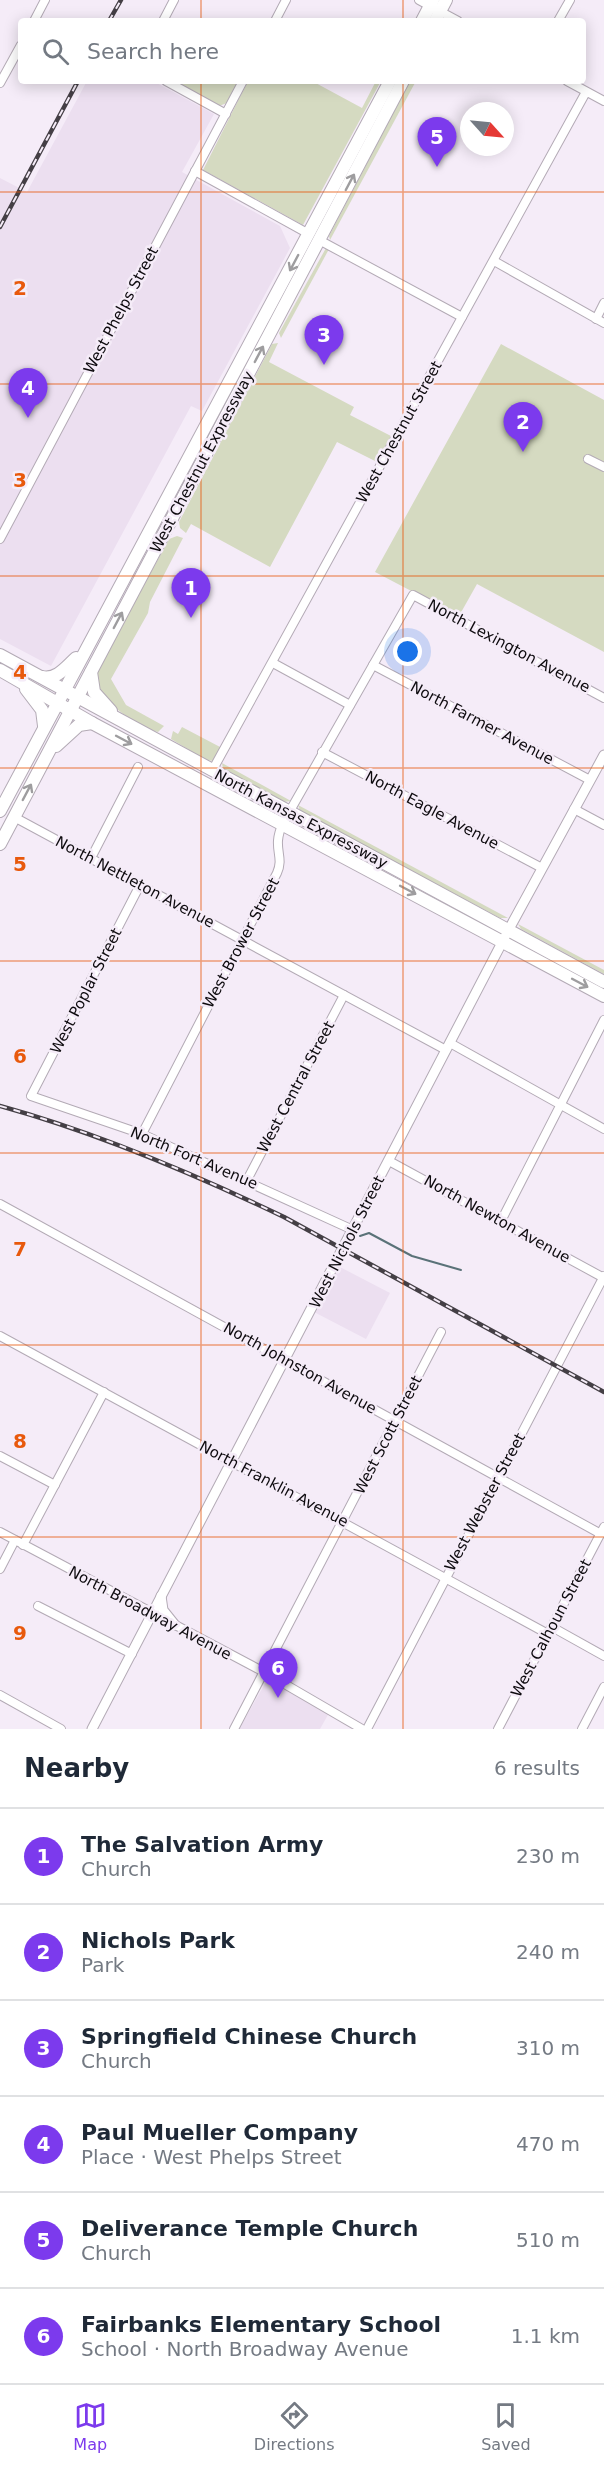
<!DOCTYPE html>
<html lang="en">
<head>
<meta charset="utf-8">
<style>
	:root { --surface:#fff; --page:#f2f2f3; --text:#1f2937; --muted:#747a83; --line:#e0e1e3; --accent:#7c3aed }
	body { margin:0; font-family:"DejaVu Sans",sans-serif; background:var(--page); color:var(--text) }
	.compass { position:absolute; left:460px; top:102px; width:54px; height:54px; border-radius:50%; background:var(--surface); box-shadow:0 3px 15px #0003; rotate:117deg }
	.you { position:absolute; left:408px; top:652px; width:21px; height:21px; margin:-15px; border:4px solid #fff; border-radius:50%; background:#1a73e8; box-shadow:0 0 0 9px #1a73e833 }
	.badge { display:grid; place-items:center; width:39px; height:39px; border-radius:50%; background:var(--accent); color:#fff; font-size:20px; font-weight:700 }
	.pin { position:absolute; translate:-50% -50px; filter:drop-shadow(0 2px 3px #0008) }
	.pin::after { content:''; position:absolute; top:32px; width:21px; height:18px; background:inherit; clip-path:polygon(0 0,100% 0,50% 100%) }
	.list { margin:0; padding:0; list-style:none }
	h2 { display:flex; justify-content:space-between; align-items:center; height:78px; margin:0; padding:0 24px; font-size:26px }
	h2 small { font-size:20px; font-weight:400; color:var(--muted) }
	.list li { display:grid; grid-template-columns:39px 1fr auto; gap:18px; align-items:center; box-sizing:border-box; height:96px; padding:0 24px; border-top:2px solid var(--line) }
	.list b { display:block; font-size:22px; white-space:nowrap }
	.list p { margin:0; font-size:20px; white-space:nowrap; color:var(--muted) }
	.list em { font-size:20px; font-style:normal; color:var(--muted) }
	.icon { flex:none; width:33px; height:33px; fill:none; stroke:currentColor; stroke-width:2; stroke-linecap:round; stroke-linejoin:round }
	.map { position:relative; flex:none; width:604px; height:1729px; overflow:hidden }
	.search { position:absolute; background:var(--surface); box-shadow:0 3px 15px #0003; left:18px; right:18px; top:18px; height:66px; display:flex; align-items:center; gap:15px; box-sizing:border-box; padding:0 21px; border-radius:6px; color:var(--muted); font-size:22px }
	.sheet { height:654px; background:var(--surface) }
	nav { display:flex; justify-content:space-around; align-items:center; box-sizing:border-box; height:84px; border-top:2px solid var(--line); background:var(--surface); font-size:16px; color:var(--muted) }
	nav a { display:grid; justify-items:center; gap:3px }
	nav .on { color:var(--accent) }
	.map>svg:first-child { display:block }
</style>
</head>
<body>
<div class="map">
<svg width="604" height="1729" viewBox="0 0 604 1729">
	<rect width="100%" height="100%" fill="#f5ecf8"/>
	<!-- built -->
	<g fill="#ecdff0">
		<path d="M87,81h66l61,33 -32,58 98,54 10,22 -88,163 -11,-5 -140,260 -51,-27v-461l27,14z"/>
		<path d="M338,1266l52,27 -24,46 -52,-27z"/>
		<path d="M267,1680l62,33 -9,16h-81z"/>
	</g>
	<!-- green -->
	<g fill="#d5dac1">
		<path d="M172,81h66l-11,22 -8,3z"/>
		<path d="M248,81h64l50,27 14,-27h5l-78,144 -100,-55z"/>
		<path d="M410,81h6l-86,159 -1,-4z"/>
		<path d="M326,248l3,1 -48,89 -2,-5z"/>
		<path d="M278,343l-9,19 85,45 -4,8 41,21 -14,26 -40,-20 -67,125 -79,-43 -5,9 -6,-5 -1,-6 93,-178z"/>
		<path d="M501,344l103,56v252l-127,-68 -18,32 -84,-44z"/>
		<path d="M177,536l6,2 -33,64 -2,11 -37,66 15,26 38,21 -6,6c-17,-4 -58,-30 -61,-49 -2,-7 3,-15 6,-22l66,-122z"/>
		<path d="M182,727l40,21 -8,13 -8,-1 -35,-21 2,-8 5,3z"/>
		<path d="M222,763l69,38 -7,1 -61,-33z"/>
		<path d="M298,805l210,113h-8l-200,-107z"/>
		<path d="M518,924l86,46v4l-83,-45z"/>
	</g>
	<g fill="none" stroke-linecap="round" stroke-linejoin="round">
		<!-- stream -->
		<path stroke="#5a7278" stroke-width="2" d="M360,1236l9,-3 43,23 49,14"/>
		<defs>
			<g id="minor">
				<path d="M419,0l39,21"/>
				<path d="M34,21l11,-21"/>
				<path d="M163,21l11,-21"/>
				<path d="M275,21l11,-21"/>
				<path d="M558,21l12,-21"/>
				<path d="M166,81l60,33"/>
				<path d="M567,81l37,20"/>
				<path d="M0,83l21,-38"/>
				<path d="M195,171l114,63"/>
				<path d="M319,240l143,77"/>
				<path d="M494,261l110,62"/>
				<path d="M596,319l8,-16"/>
				<path d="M588,459l16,8"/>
				<path d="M0,539l243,-458"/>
				<path d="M273,663l77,42"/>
				<path d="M373,665l217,115"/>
				<path d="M322,752l220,116"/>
				<path d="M212,771l374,-679"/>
				<path d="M574,809l30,16"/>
				<path d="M14,817l432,233"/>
				<path d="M91,858l47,-91"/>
				<path d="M140,885l-109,211 111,38 211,96"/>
				<path d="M450,1043l154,86"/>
				<path d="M142,1134l135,-261c8,-18 -6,-24 6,-50l130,-228 191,103"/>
				<path d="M389,1161l215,117"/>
				<path d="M247,1180l97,-185"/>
				<path d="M0,1204l601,330"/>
				<path d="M501,1221l103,-201"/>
				<path d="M0,1336l548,298"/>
				<path d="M0,1456l55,29"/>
				<path d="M0,1532l264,140 98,57"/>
				<path d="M23,1545l81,-153"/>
				<path d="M0,1569l15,-29"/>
				<path d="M38,1606l94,48"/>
				<path d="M552,1627l52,29"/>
				<path d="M0,1695l61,34"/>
				<path d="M234,1729l207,-397"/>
				<path d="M367,1729l237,-453"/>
				<path d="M498,1729l106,-202"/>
				<path d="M582,1729l22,-42"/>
			</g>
			<g id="tertiary">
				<path d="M161,1596l2,14 12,15"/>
				<path d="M92,1729l416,-798 96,-176"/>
			</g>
			<g id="primary">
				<path d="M422,21l11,-21"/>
				<path d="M435,21l11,-21"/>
				<path d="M0,655l604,327"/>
				<path d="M0,670l92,53 512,273"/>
				<path d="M91,672l3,20 17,19"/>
				<path d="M42,677c15,3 24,-10 34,-19"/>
				<path d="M26,689l16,21 2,16"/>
				<path d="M56,746l23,-21 13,-2"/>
				<path d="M0,811l390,-730"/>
				<path d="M0,844l403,-763"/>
			</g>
		</defs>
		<!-- minor casing -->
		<use href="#minor" stroke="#b3aab5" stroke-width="10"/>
		<!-- tertiary casing -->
		<use href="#tertiary" stroke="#b3aab5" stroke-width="11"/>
		<!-- primary casing -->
		<use href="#primary" stroke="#b3aab5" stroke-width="14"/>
		<!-- minor -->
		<use href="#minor" stroke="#fff" stroke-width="8"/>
		<!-- tertiary -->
		<use href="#tertiary" stroke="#fff" stroke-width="9"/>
		<!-- primary -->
		<use href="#primary" stroke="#fff" stroke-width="12"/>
		<defs>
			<g id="rail">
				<path d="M109,21l12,-21"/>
				<path d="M0,227l78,-146"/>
				<path d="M0,1106c98,27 192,67 284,111l320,175"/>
			</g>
		</defs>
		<!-- rail casing -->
		<use href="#rail" stroke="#443f45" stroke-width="4.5"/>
		<!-- rail -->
		<use href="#rail" stroke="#f5ecf8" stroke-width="2" stroke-dasharray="7" stroke-linecap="butt"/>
	</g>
	<!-- one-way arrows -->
	<defs><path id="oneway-shaft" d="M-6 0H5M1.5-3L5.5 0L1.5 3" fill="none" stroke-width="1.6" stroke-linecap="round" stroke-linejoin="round" transform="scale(1.5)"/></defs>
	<g stroke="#9e9d9f">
		<use href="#oneway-shaft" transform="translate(350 182) rotate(-62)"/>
		<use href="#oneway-shaft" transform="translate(294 263) rotate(118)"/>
		<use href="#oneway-shaft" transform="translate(259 354) rotate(-62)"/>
		<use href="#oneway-shaft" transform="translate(118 620) rotate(-62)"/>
		<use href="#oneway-shaft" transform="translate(124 740) rotate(28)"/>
		<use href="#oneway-shaft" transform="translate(27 792) rotate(-62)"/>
		<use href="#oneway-shaft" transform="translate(408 890) rotate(28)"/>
		<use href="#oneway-shaft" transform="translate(580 983) rotate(28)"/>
	</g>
	<!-- grid -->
	<path fill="none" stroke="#e8590c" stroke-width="1.5" stroke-opacity="0.55" d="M201,0v21M403,0v21M201,81v1648M403,81v1648M0,192h604M0,384h604M0,576h604M0,768h604M0,961h604M0,1153h604M0,1345h604M0,1537h604"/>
	<g text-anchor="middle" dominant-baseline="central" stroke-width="5" stroke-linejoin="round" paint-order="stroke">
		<!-- street labels -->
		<g font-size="15" fill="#0d0a0e" stroke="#f5ecf8">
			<text transform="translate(121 310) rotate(-62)">West Phelps Street</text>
			<text transform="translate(399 432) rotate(-61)">West Chestnut Street</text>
			<text transform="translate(202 462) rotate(-62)">West Chestnut Expressway</text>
			<text transform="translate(509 646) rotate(28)">North Lexington Avenue</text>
			<text transform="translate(482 723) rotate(28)">North Farmer Avenue</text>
			<text transform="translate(432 810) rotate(28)">North Eagle Avenue</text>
			<text transform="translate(301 819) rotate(28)">North Kansas Expressway</text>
			<text transform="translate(135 882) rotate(28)">North Nettleton Avenue</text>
			<text transform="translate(241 943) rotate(-62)">West Brower Street</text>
			<text transform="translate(86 991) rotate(-63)">West Poplar Street</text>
			<text transform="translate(296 1087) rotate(-62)">West Central Street</text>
			<text transform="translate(194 1158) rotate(23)">North Fort Avenue</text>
			<text transform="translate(497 1219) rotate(29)">North Newton Avenue</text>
			<text transform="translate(347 1242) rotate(-63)">West Nichols Street</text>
			<text transform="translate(300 1368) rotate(29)">North Johnston Avenue</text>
			<text transform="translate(388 1435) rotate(-63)">West Scott Street</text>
			<text transform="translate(274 1484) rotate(28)">North Franklin Avenue</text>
			<text transform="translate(485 1502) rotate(-62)">West Webster Street</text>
			<text transform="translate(150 1613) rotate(28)">North Broadway Avenue</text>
			<text transform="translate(551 1628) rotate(-62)">West Calhoun Street</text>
		</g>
	</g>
	<g font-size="20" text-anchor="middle" font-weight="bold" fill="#e8590c" stroke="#f5ecf8" stroke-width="5" stroke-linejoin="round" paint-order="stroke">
		<text x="20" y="295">2</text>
		<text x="20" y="487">3</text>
		<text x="20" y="679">4</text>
		<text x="20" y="871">5</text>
		<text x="20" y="1063">6</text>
		<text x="20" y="1256">7</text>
		<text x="20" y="1448">8</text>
		<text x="20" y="1640">9</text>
	</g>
</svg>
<svg class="compass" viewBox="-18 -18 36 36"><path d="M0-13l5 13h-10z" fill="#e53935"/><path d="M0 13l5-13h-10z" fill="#747a83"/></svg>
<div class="you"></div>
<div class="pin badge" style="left:191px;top:618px">1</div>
<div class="pin badge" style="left:523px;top:452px">2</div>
<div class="pin badge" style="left:324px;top:365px">3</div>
<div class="pin badge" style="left:28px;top:418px">4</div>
<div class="pin badge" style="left:437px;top:167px">5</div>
<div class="pin badge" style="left:278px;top:1698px">6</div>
<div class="search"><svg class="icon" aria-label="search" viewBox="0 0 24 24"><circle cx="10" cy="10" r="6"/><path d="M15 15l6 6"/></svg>Search here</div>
</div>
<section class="sheet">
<h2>Nearby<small>6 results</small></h2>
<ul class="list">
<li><span class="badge">1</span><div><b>The Salvation Army</b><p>Church</p></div><em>230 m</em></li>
<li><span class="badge">2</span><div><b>Nichols Park</b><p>Park</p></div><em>240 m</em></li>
<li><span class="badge">3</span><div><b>Springfield Chinese Church</b><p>Church</p></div><em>310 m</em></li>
<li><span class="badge">4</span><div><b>Paul Mueller Company</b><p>Place · West Phelps Street</p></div><em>470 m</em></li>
<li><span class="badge">5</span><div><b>Deliverance Temple Church</b><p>Church</p></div><em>510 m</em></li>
<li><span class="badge">6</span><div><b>Fairbanks Elementary School</b><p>School · North Broadway Avenue</p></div><em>1.1 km</em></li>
</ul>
</section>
<nav>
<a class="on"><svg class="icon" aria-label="map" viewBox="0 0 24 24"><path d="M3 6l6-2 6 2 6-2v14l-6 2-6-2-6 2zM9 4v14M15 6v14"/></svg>Map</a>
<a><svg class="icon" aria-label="directions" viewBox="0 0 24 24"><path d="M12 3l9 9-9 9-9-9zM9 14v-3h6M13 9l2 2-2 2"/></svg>Directions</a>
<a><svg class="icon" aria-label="saved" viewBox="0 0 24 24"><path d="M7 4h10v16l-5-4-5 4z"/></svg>Saved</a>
</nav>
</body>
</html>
